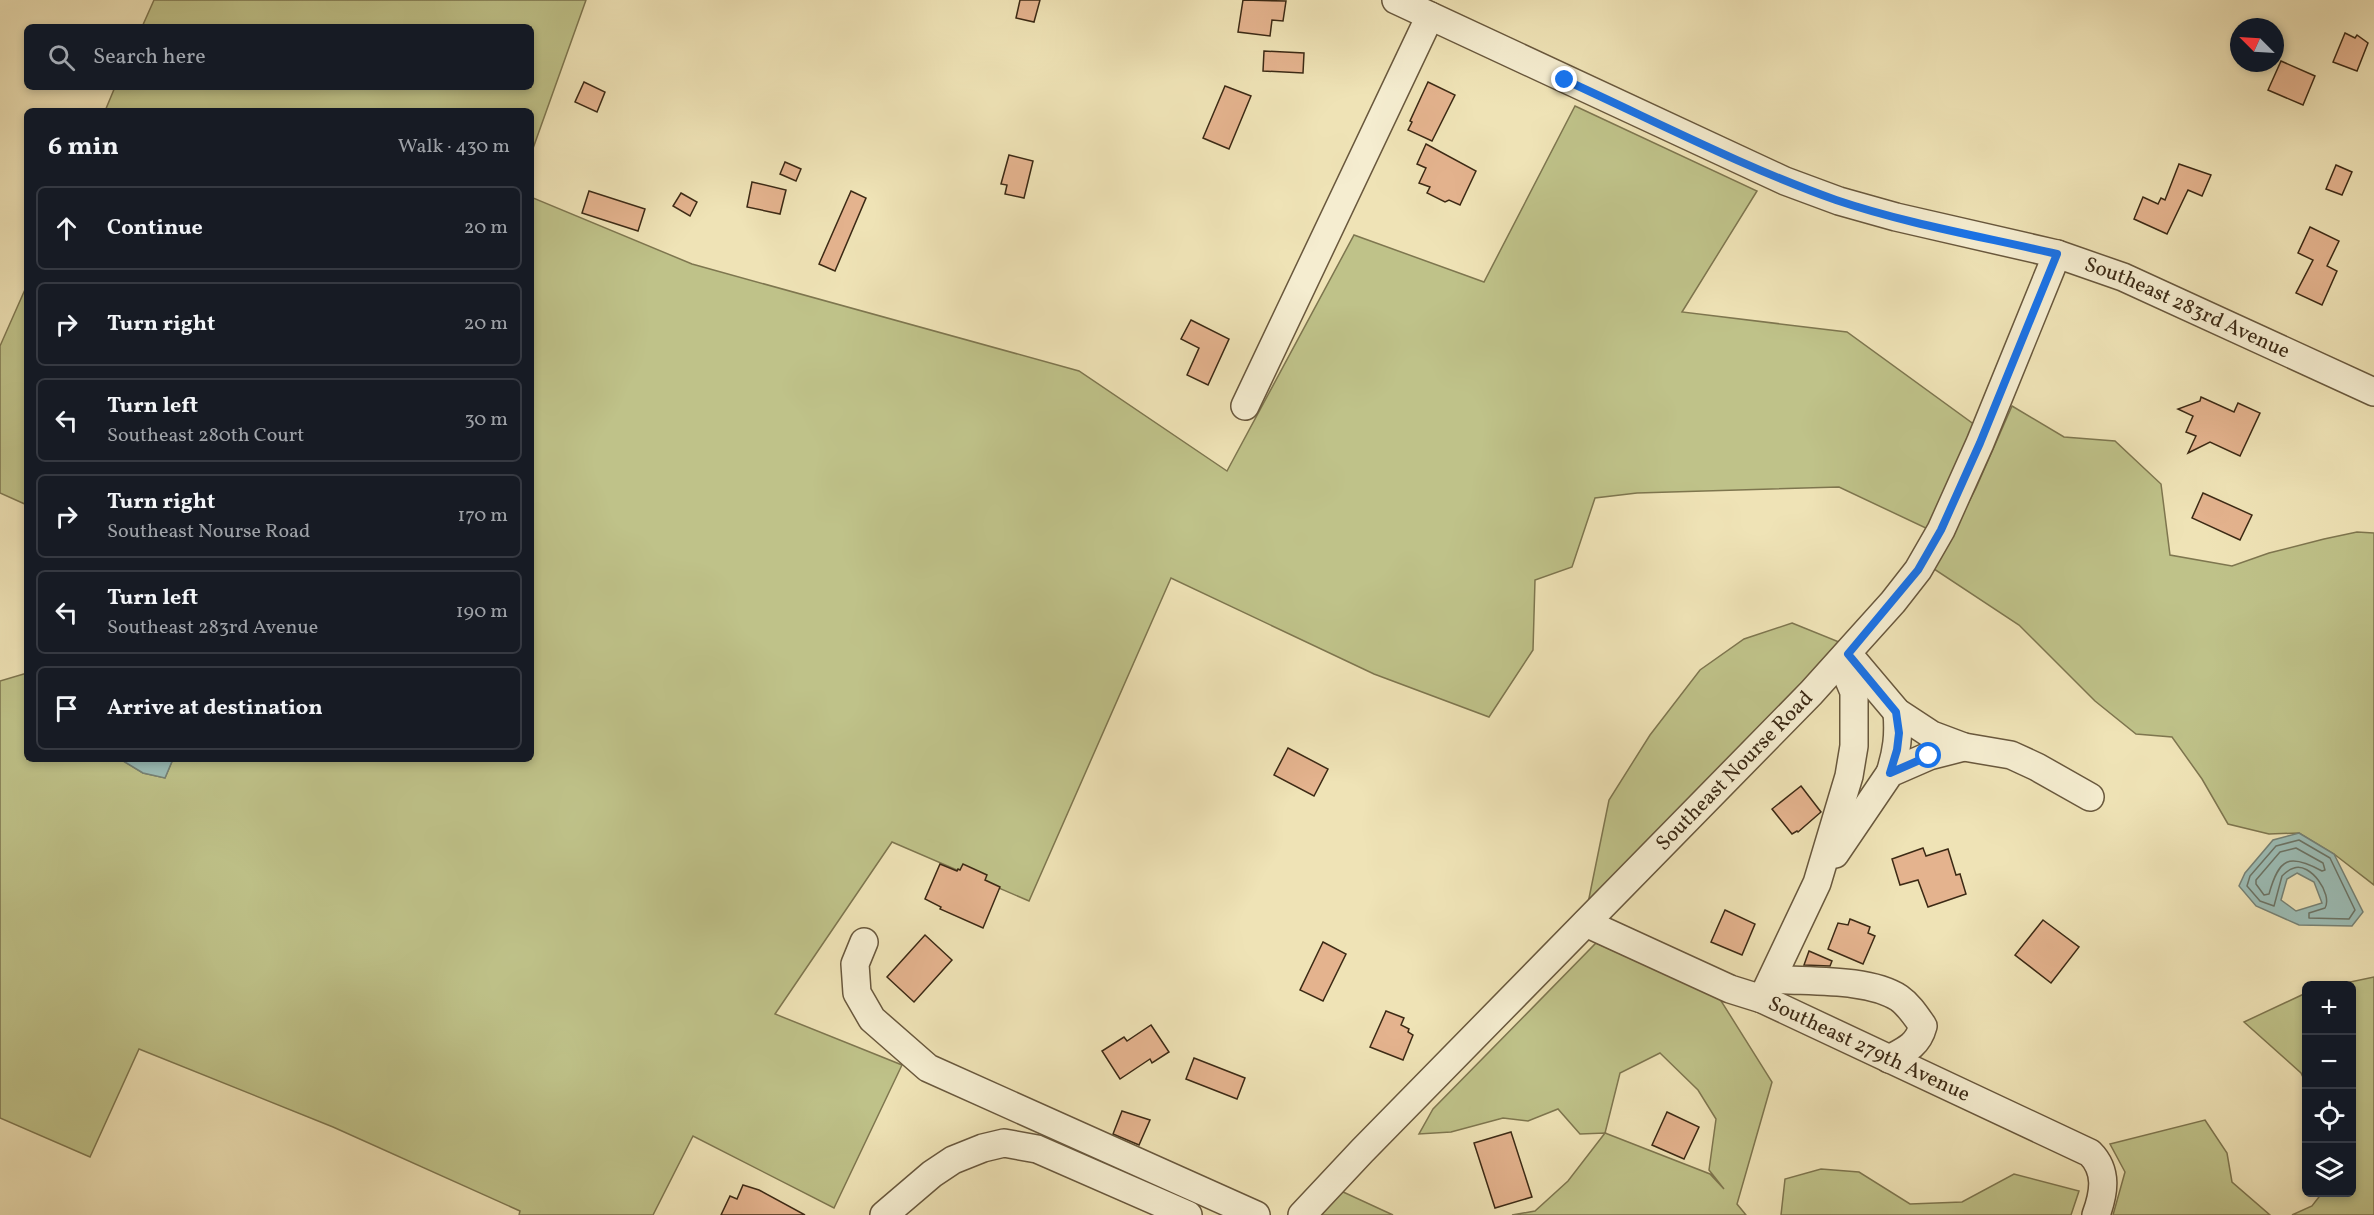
<!DOCTYPE html>
<html lang="en">
<head>
<meta charset="utf-8">
<style>
	:root { --surface:#171b24; --page:#20242c; --text:#f1f3f6; --muted:#9ea1a6; --line:#363941 }
	body { margin:0; font-family:Vollkorn,serif; background:var(--page); color:var(--text) }
	.controls { position:absolute; right:18px; bottom:18px; display:grid; overflow:hidden; border-radius:9px; box-shadow:0 3px 9px #0003 }
	.controls button { width:54px; height:54px; display:grid; place-items:center; padding:0; border:0; border-bottom:2px solid var(--line); background:var(--surface); color:var(--text); font:30px sans-serif }
	.compass { position:absolute; left:2230px; top:18px; width:54px; height:54px; border-radius:50%; background:var(--surface); box-shadow:0 3px 9px #0003; rotate:294deg }
	.stop { position:absolute; width:18px; height:18px; margin:-14px; border:4px solid #1a73e8; border-radius:50%; background:#fff }
	.stop.end { background:#1a73e8; border-color:#fff; box-shadow:0 2px 6px #0008 }
	.list { margin:0; padding:0; list-style:none }
	h2 { display:flex; justify-content:space-between; align-items:center; height:78px; margin:0; padding:0 24px; font-size:26px }
	h2 small { font-size:20px; font-weight:400; color:var(--muted) }
	.list li { display:grid; grid-template-columns:39px 1fr auto; gap:18px; align-items:center; box-sizing:border-box; height:84px; margin:0 12px 12px; padding:0 12px; border:2px solid var(--line); border-radius:9px }
	.list b { display:block; font-size:22px; white-space:nowrap }
	.list p { margin:0; font-size:20px; white-space:nowrap; color:var(--muted) }
	.list em { font-size:20px; font-style:normal; color:var(--muted) }
	.icon { flex:none; width:33px; height:33px; fill:none; stroke:currentColor; stroke-width:2; stroke-linecap:round; stroke-linejoin:round }
	.map { position:relative; flex:none; width:2374px; height:1215px; overflow:hidden }
	.search { position:absolute; background:var(--surface); box-shadow:0 3px 9px #0003; left:24px; top:24px; width:510px; height:66px; display:flex; align-items:center; gap:15px; box-sizing:border-box; padding:0 21px; border-radius:9px; color:var(--muted); font-size:22px }
	.panel { position:absolute; background:var(--surface); box-shadow:0 3px 9px #0003; left:24px; top:108px; width:510px; height:654px; border-radius:9px }
	.map>svg:first-child { display:block }
</style>
</head>
<body>
<div class="map">
<svg width="2374" height="1215" viewBox="0 0 2374 1215">
	<rect width="100%" height="100%" fill="#efe3b6"/>
	<filter id="stains"><feTurbulence type="fractalNoise" baseFrequency=".00333" numOctaves="4"/><feColorMatrix values="0 0 0 0 .2 0 0 0 0 .09 0 0 0 0 .02 0 0 0 .5 -.17"/></filter>
	<radialGradient id="worn" r=".72"><stop offset=".6" stop-color="#630" stop-opacity="0"/><stop offset="1" stop-color="#630" stop-opacity=".3"/></radialGradient>
	<!-- green -->
	<g fill="#bfc289" stroke="#7e764f" stroke-width="1.5" fill-rule="evenodd">
		<path d="M154,0h432l-55,154v-43h-426l10,-24h416v-60h-389z"/>
		<path d="M1575,106l182,85 -75,121 165,20 132,96 -49,102 -91,-43 -202,6 -42,5 -23,69 -37,13 -2,70 -44,67 -115,-43 -203,-96 -142,323 -137,-59 -117,172 127,51 -68,143 -141,-72 -40,79h-134l1,-4 -187,-84 -194,-78 -49,108 -90,-39v-437l27,-8v86h93l23,14 22,5 8,-19h358v-562l161,67 387,107 148,100 127,-236 130,47z"/>
		<path d="M27,285v220l-27,-12v-147z"/>
		<path d="M2012,406l52,31 51,4 46,43 9,71 62,11 37,-13 55,-14 33,-7 17,1v352l-40,-31 -35,-21 -30,1 -41,-10 -26,-45 -30,-42 -36,-3 -41,-33 -76,-76 -85,-56 42,-81z"/>
		<path d="M1792,623l52,21 -257,264 22,-108 41,-65 50,-65 44,-31z"/>
		<path d="M1596,943l122,53 54,86 -35,122 9,11h-234l23,-4 33,-30 37,-48 -25,1 -22,-25 -30,12 -25,-3 -52,14 -32,2 14,-25zM1660,1053l38,37 18,29 -7,51 15,19 -14,-15 -105,-41 15,-60z"/>
		<path d="M2374,977v238h-82l20,-9 10,-13 30,-1v-206l-16,-1z"/>
		<path d="M2306,993v91l-5,-11 -57,-51z"/>
		<path d="M2205,1120l22,33 5,29 38,33h-157l12,-43 -15,-28z"/>
		<path d="M1821,1169l38,3 51,32 52,-2 52,-28 65,17 -8,24h-290l4,-36z"/>
		<path d="M1341,1191l52,24h-73z"/>
	</g>
	<!-- water -->
	<g fill="#9cbdb6" stroke="#768276" stroke-width="1.5" fill-rule="evenodd">
		<path d="M120,759h53l-8,19 -22,-5z"/>
		<path d="M2299,833l35,21 29,58 -11,14 -53,-1 -43,-19 -17,-20 6,-13 28,-33zM2297,873l17,9 8,21 -26,8 -15,-11 6,-21z"/>
	</g>
	<g fill="none" stroke-linecap="round" stroke-linejoin="round">
		<!-- shore -->
		<g stroke="#6c7466" stroke-width="1.5">
			<path d="M2299,840l31,18 25,52 -6,9 -40,-1v-5l16,-5c8,-14 -15,-46 -31,-40 -4,1 -9,5 -12,8l-8,30 -14,-5 -13,-15 3,-10 26,-30z"/>
			<path d="M2296,848l27,15 2,7 -3,1c-33,-18 -43,-13 -53,23l-5,1 -8,-11v-4l24,-28z"/>
		</g>
	</g>
	<!-- building -->
	<g fill="#e4b38e" stroke="#3c2a15" stroke-width="1.5">
		<path d="M1020,0h20l-6,22 -18,-4z"/>
		<path d="M1243,0l43,1 -3,20 -11,-1 -2,16 -32,-4z"/>
		<path d="M2345,33l10,5 2,-3 11,8 -11,28 -24,-9z"/>
		<path d="M1264,51l40,2 -1,20 -40,-2z"/>
		<path d="M2281,61l34,15 -12,29 -35,-15z"/>
		<path d="M584,82l21,10 -8,20 -22,-10z"/>
		<path d="M1428,82l27,13 -23,46 -24,-11 4,-8 -2,-1z"/>
		<path d="M1225,86l26,10 -22,53 -26,-11z"/>
		<path d="M1426,144l50,27 -16,34 -11,-5 -4,2 -18,-9 3,-6 -11,-4 7,-15 -9,-4z"/>
		<path d="M1009,155l24,6 -9,37 -19,-4 2,-9 -6,-1z"/>
		<path d="M785,162l16,7 -5,12 -16,-7z"/>
		<path d="M2179,164l32,11 -9,21 -14,-6 -21,44 -33,-15 9,-22 15,7 3,-6 4,2z"/>
		<path d="M2336,165l16,7 -10,23 -16,-6z"/>
		<path d="M752,182l34,8 -6,24 -33,-7z"/>
		<path d="M589,191l56,18 -7,22 -56,-18z"/>
		<path d="M851,191l15,7 -31,73 -16,-7z"/>
		<path d="M681,193l16,9 -7,14 -17,-10z"/>
		<path d="M2310,227l29,14 -12,25 10,5 -15,34 -26,-12 17,-33 -15,-7z"/>
		<path d="M1191,320l38,19 -21,46 -21,-10 12,-27 -18,-9z"/>
		<path d="M2201,397l33,15 4,-9 22,10 -20,43 -30,-14 -22,11 8,-17 -10,-4 7,-16 -15,-7 22,-8z"/>
		<path d="M2203,493l49,22 -12,25 -48,-22z"/>
		<path d="M1288,748l40,21 -14,27 -40,-21z"/>
		<path d="M1801,786l20,26 -23,20 -1,-1 -5,3 -20,-25z"/>
		<path d="M1923,848l3,8 22,-7 8,26 4,-1 6,20 -38,13 -10,-27 -18,5 -8,-26z"/>
		<path d="M940,864l17,7 1,-2 2,1 3,-6 24,11 -2,5 15,7 -17,41 -43,-19 1,-2 -16,-8z"/>
		<path d="M1725,910l30,14 -13,31 -31,-13z"/>
		<path d="M1850,919l20,8 -2,6 7,3 -12,28 -35,-15 10,-26 10,2z"/>
		<path d="M2043,920l36,27 -28,36 -36,-28z"/>
		<path d="M925,935l27,25 -38,42 -27,-25z"/>
		<path d="M1323,942l23,12 -23,47 -23,-11z"/>
		<path d="M1809,951l23,10 -2,5 -26,-1z"/>
		<path d="M1386,1011l18,7 -3,7 8,4 -1,3 5,3 -10,25 -33,-13z"/>
		<path d="M1151,1025l18,27 -17,11 -2,-4 -30,20 -18,-28 22,-14 3,4z"/>
		<path d="M1194,1058l51,20 -8,21 -51,-20z"/>
		<path d="M1122,1111l28,9 -11,25 -26,-11z"/>
		<path d="M1667,1112l32,15 -15,32 -32,-14z"/>
		<path d="M1511,1132l21,65 -37,11 -21,-65z"/>
		<path d="M743,1185l16,5 46,25h-84l9,-19 7,3z"/>
	</g>
	<g fill="none" stroke-linecap="round" stroke-linejoin="round">
		<defs>
			<g id="minor">
				<path id="s1" d="M1396,0l389,181 54,20 57,16 161,37 66,23 251,115"/>
				<path d="M1245,406l185,-390"/>
				<path d="M1848,654l49,58 35,23 32,12 47,8 26,12 53,30"/>
				<path d="M1890,773c7,-22 9,-38 7,-61"/>
				<path d="M1835,854l55,-81 39,-17 35,-9"/>
				<path id="s2" d="M1586,923l144,66 32,10 328,154c18,18 14,40 6,62"/>
				<path d="M864,942l-9,22 2,29 15,26 56,49 328,147"/>
				<path d="M1772,979c36,3 96,-1 127,19 10,7 17,18 24,28 -5,19 -17,24 -34,33"/>
				<path d="M1762,999l55,-116 32,-107 5,-30v-54l-13,-31"/>
				<path d="M884,1215l48,-41 21,-14 30,-12 21,-5 33,6 151,66"/>
				<path id="s3" d="M1302,1215l60,-64 449,-458 82,-91 25,-32 23,-40 39,-87 77,-189"/>
			</g>
		</defs>
		<!-- minor casing -->
		<use href="#minor" stroke="#69583d" stroke-width="30"/>
		<!-- minor -->
		<use href="#minor" stroke="#f5edd0" stroke-width="27"/>
	</g>
	<g fill="none" stroke-linecap="round" stroke-linejoin="round">
		<!-- route -->
		<path stroke="#1a73e8" stroke-width="8" d="M1565,80c90,41 178,87 271,120 71,24 148,37 221,54l-77,189 -39,87 -23,40 -70,84 48,58 3,21 -2,17 -7,23 39,-17"/>
	</g>
	<g text-anchor="middle" dominant-baseline="central" stroke-width="6" stroke-linejoin="round" paint-order="stroke">
		<!-- street labels -->
		<g font-size="21" fill="#3c2a15" stroke="#f5edd0">
			<text stroke="none"><textPath href="#s1" startOffset="852">Southeast 283rd Avenue</textPath></text>
			<text stroke="none"><textPath href="#s3" startOffset="620">Southeast Nourse Road</textPath></text>
			<text stroke="none"><textPath href="#s2" startOffset="310">Southeast 279th Avenue</textPath></text>
		</g>
	</g>
	<rect width="100%" height="100%" filter="url(#stains)"/>
	<rect width="100%" height="100%" fill="url(#worn)"/>
</svg>
<div class="controls">
<button>+</button>
<button>−</button>
<button><svg class="icon" aria-label="locate" viewBox="0 0 24 24"><circle cx="12" cy="12" r="6"/><path d="M12 2v4M12 18v4M2 12h4M18 12h4"/></svg></button>
<button><svg class="icon" aria-label="layers" viewBox="0 0 24 24"><path d="M12 4l9 5-9 5-9-5zM3 14l9 5 9-5"/></svg></button>
</div>
<svg class="compass" viewBox="-18 -18 36 36"><path d="M0-13l5 13h-10z" fill="#e53935"/><path d="M0 13l5-13h-10z" fill="#9ea1a6"/></svg>
<div class="stop" style="left:1929px;top:756px"></div>
<div class="stop end" style="left:1565px;top:80px"></div>
<div class="search"><svg class="icon" aria-label="search" viewBox="0 0 24 24"><circle cx="10" cy="10" r="6"/><path d="M15 15l6 6"/></svg>Search here</div>
<section class="panel">
<h2>6 min<small>Walk · 430 m</small></h2>
<ul class="list">
<li><svg class="icon" aria-label="ahead" viewBox="0 0 24 24"><path d="M12 20V5M6 11l6-6 6 6"/></svg><div><b>Continue</b></div><em>20 m</em></li>
<li><svg class="icon" aria-label="right" viewBox="0 0 24 24"><path d="M7 20v-9h11M14 6l5 5-5 5"/></svg><div><b>Turn right</b></div><em>20 m</em></li>
<li><svg class="icon" aria-label="left" viewBox="0 0 24 24"><path d="M17 20v-9H6M10 6l-5 5 5 5"/></svg><div><b>Turn left</b><p>Southeast 280th Court</p></div><em>30 m</em></li>
<li><svg class="icon" aria-label="right" viewBox="0 0 24 24"><path d="M7 20v-9h11M14 6l5 5-5 5"/></svg><div><b>Turn right</b><p>Southeast Nourse Road</p></div><em>170 m</em></li>
<li><svg class="icon" aria-label="left" viewBox="0 0 24 24"><path d="M17 20v-9H6M10 6l-5 5 5 5"/></svg><div><b>Turn left</b><p>Southeast 283rd Avenue</p></div><em>190 m</em></li>
<li><svg class="icon" aria-label="arrive" viewBox="0 0 24 24"><path d="M6 21V4h12l-3 4 3 4H6"/></svg><div><b>Arrive at destination</b></div></li>
</ul>
</section>
</div>
</body>
</html>
